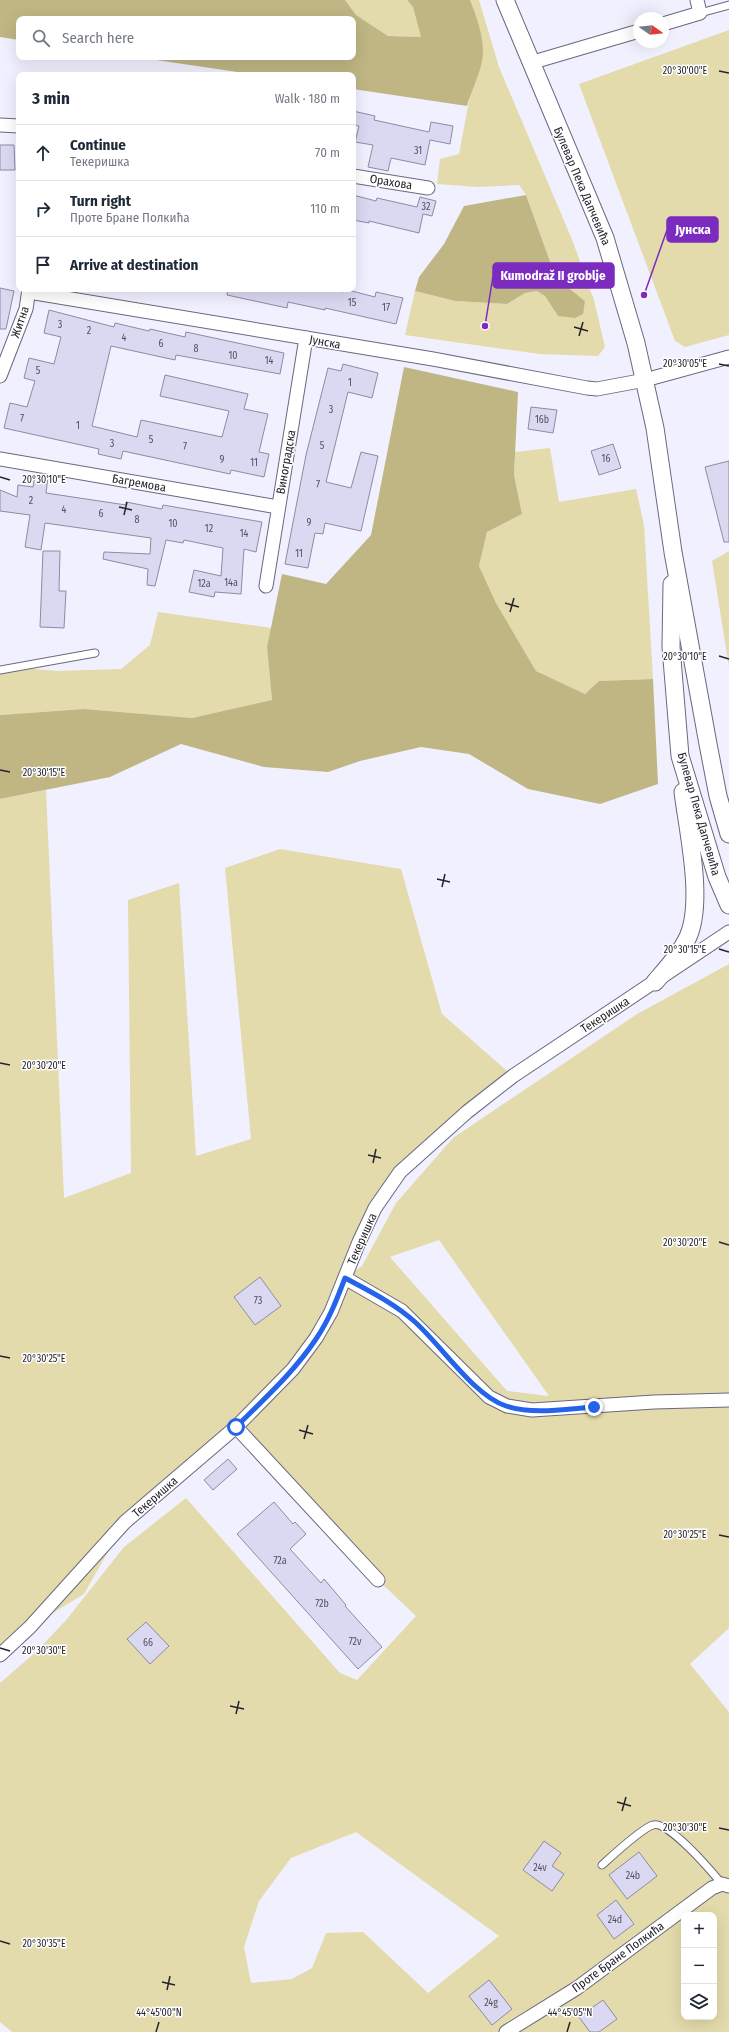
<!DOCTYPE html>
<html lang="en">
<head>
<meta charset="utf-8">
<style>
	:root { --surface:#fff; --page:#f6f6f7; --text:#1f2937; --muted:#747a83; --line:#e0e1e3 }
	body { margin:0; font-family:"Fira Sans Condensed",sans-serif; background:var(--page); color:var(--text) }
	.controls { position:absolute; right:12px; bottom:12px; display:grid; overflow:hidden; border-radius:8px; box-shadow:0 4px 16px #0002 }
	.controls button { width:36px; height:36px; display:grid; place-items:center; padding:0; border:0; border-bottom:1px solid var(--line); background:var(--surface); color:var(--text); font:20px sans-serif }
	.compass { position:absolute; left:633px; top:12px; width:36px; height:36px; border-radius:50%; background:var(--surface); box-shadow:0 4px 16px #0002; rotate:104deg }
	.stop { position:absolute; width:12px; height:12px; margin:-9px; border:3px solid #2563eb; border-radius:50%; background:#fff }
	.stop.end { background:#2563eb; border-color:#fff; box-shadow:0 1px 4px #0008 }
	.list { margin:0; padding:0; list-style:none }
	h2 { display:flex; justify-content:space-between; align-items:center; height:52px; margin:0; padding:0 16px; font-size:17px }
	h2 small { font-size:13px; font-weight:400; color:var(--muted) }
	.list li { display:grid; grid-template-columns:26px 1fr auto; gap:12px; align-items:center; box-sizing:border-box; height:56px; padding:0 16px; border-top:1px solid var(--line) }
	.list b { display:block; font-size:15px; white-space:nowrap }
	.list p { margin:0; font-size:13px; white-space:nowrap; color:var(--muted) }
	.list em { font-size:13px; font-style:normal; color:var(--muted) }
	.icon { flex:none; width:22px; height:22px; fill:none; stroke:currentColor; stroke-width:2; stroke-linecap:round; stroke-linejoin:round }
	.map { position:relative; flex:none; width:729px; height:2032px; overflow:hidden }
	.search { position:absolute; background:var(--surface); box-shadow:0 4px 16px #0002; left:16px; top:16px; width:340px; height:44px; display:flex; align-items:center; gap:10px; box-sizing:border-box; padding:0 14px; border-radius:8px; color:var(--muted); font-size:15px }
	.panel { position:absolute; background:var(--surface); box-shadow:0 4px 16px #0002; left:16px; top:72px; width:340px; height:220px; border-radius:8px }
	.map>svg:first-child { display:block }
</style>
</head>
<body>
<div class="map">
<svg width="729" height="2032" viewBox="0 0 729 2032">
	<rect width="100%" height="100%" fill="#f1f0ff"/>
	<!-- green -->
	<g fill="#e3dbab" fill-rule="evenodd">
		<path d="M345,0h62l6,7 8,30 -33,-1 -32,-21z"/>
		<path d="M470,0h9l20,67 74,175 21,58 11,47 -7,9 -59,-2 -134,-19 10,-44 40,10 52,3 18,-11 12,-2 8,5 13,20 27,-15 -29,-23 -30,-83 -7,-10 -41,2 -41,-3 3,-25 19,-5 12,-64 11,-29v-21z"/>
		<path d="M729,30v305l-44,12 -10,-6 -96,-257z"/>
		<path d="M550,448l9,54 77,-13 8,36 9,154 -54,2 -14,13 -49,-23 -40,-68 -17,-37 8,-34 35,-18 -8,-39 1,-23z"/>
		<path d="M729,551v116l-17,-106z"/>
		<path d="M158,612l114,16 -5,19 5,53 -80,18 -108,-9 -84,6v-49l57,5 64,-2 29,-24z"/>
		<path d="M46,790l18,408 67,-25 -3,-273 51,-17 17,273 55,-17 -26,-271 55,-19 121,20 41,145 71,62 -113,96 -54,105 16,-11 34,-63 57,-65 184,-124 92,-50v664l-39,36 39,48v320h-717l-12,-10v-339l37,-32 30,-32 57,-72 62,-49 154,175 17,7 59,-64 -38,-36 -142,-152 -111,94 -41,72 -54,33 -30,28v-856zM439,1240l110,156 -42,-5 -117,-134zM356,1832l143,104 -71,57 -65,-61 -37,1 -14,35 -20,11 -41,4 -7,-36 15,-46 32,-43zM684,1915h30v102h-30z"/>
	</g>
	<!-- forest -->
	<g fill="#bfb684">
		<path d="M0,0h345l11,15 32,21 33,1 -8,-30 -6,-7h63c7,18 16,42 12,61 -3,16 -11,30 -15,45l-114,-17v-14h-96l-121,-18h217v-38h-334v21l-19,-3z"/>
		<path d="M526,195l30,83 29,23 -2,13 -8,4 -17,-2 -13,-20 -8,-5 -12,2 -18,11 -52,-3 -40,-10 4,-14 25,-33 20,-38z"/>
		<path d="M404,367l114,25 -4,83 8,39 -35,18 -8,34 17,37 40,68 49,23 14,-13 54,-2 5,105 -58,20 -72,-15 -59,-35 -48,-7 -61,14 -32,11 -64,-5 -83,-23 -71,33 -110,22v-84l84,-6 108,9 80,-18 -5,-53 15,-73 44,10 45,-49z"/>
	</g>
	<!-- building -->
	<g fill="#dbd9f2" stroke="#8d8ba2">
		<path d="M353,111l22,5 -1,4 55,12 2,-10 22,4 -3,18 -20,-4 -5,25 -34,-7 -3,13 -20,-4 5,-22 -18,-3 4,-16 -6,-1z"/>
		<path d="M0,145h14l1,25h-15z"/>
		<path d="M353,195l23,6 1,-3 40,9 3,-10 16,4 -4,15 -9,-2 -4,19 -50,-12v2l-16,-3z"/>
		<path d="M0,288l14,3 -8,38h-6z"/>
		<path d="M228,289h101l14,3 1,-3 31,8 1,-5 27,6 -7,26 -71,-16v2l-37,-8 -1,6 -60,-13z"/>
		<path d="M49,310l65,17 1,-4 34,8 1,-2 35,8 1,-5 98,21 -4,21 -104,-19 -1,5 -64,-14 -19,80 45,11 4,-17 81,17 7,-26 -69,-15 5,-21 83,19 -4,15 24,5 -9,38 10,2 -5,23 -33,-7 -1,4 -107,-23 -2,8 -23,-5 1,-5 -95,-21 6,-25 17,4 8,-26 -11,-3 5,-20 25,6 7,-27 -17,-4z"/>
		<path d="M343,364l35,9 -6,25 -24,-6 -22,90 25,6 10,-36 17,4 -17,75 -36,-8 -2,11 -8,-1 -7,35 -23,-4 21,-109 22,-87 13,3z"/>
		<path d="M531,407l26,3 -4,23 -25,-4z"/>
		<path d="M613,444l8,24 -22,7 -8,-24z"/>
		<path d="M729,461v81h-5l-19,-75z"/>
		<path d="M35,475l13,2 -2,16 80,12v-3l36,7 1,-4 99,17 -6,30 -12,-3 -3,45 -26,-2 -1,5 -25,-5 5,-22 27,6 2,-28 -39,-8 -1,3 -17,-3 -11,46 -8,-1 1,-16 -45,-10 1,-7 46,2 1,-16 -106,-15 -4,27 -16,-3 5,-32 -30,-4v-21l17,7 1,-12 15,2z"/>
		<path d="M43,551h17l-1,40h7l-2,37 -24,-1z"/>
		<path d="M260,1277l21,29 -26,19 -21,-28z"/>
		<path d="M228,1459l9,10 -24,21 -9,-10z"/>
		<path d="M274,1502l19,22 2,-2 11,12 -16,15 31,34 3,-4 22,26 -1,1 37,41 -24,22 -121,-135z"/>
		<path d="M146,1622l23,24 -19,18 -23,-25z"/>
		<path d="M544,1841l17,12 -9,13 12,8 -12,17 -29,-21z"/>
		<path d="M639,1852l18,24 -30,23 -18,-24z"/>
		<path d="M616,1900l18,24 -20,15 -17,-24z"/>
		<path d="M489,1980l23,29 -20,16 -23,-29z"/>
		<path d="M603,2000l14,19 -18,13h-9l-11,-15z"/>
	</g>
	<g fill="none" stroke-linecap="round" stroke-linejoin="round">
		<defs>
			<g id="service">
				<path d="M700,13l29,-8"/>
				<path d="M0,670l95,-17"/>
				<path d="M602,1865c10,-9 40,-37 51,-40 15,-5 59,47 69,59"/>
			</g>
			<g id="minor">
				<path d="M663,24l37,-11 -3,-13"/>
				<path d="M530,63l109,-32"/>
				<path d="M0,125l19,1"/>
				<path d="M353,176l75,12"/>
				<path d="M29,292l404,67 154,29 10,1 48,-9 84,-23"/>
				<path d="M0,376l26,-67 3,-20"/>
				<path d="M0,459l278,48"/>
				<path d="M266,586l40,-248"/>
				<path d="M345,1278l57,33 87,86 18,9 25,4 122,-8 75,-2"/>
				<path d="M236,1427l142,153"/>
				<path d="M0,1655l30,-28 95,-105 111,-95 57,-58 23,-31 15,-26 28,-70 16,-34 25,-36 67,-60 46,-36 216,-144"/>
				<path d="M506,2032l71,-44 135,-100 10,-4 7,2"/>
			</g>
			<g id="tertiary">
				<path d="M505,0l100,238 31,105 19,85 18,124 35,192 10,52 11,38"/>
				<path d="M672,584l-1,63 9,109 37,121 12,28"/>
				<path d="M655,982c12,-14 25,-28 33,-45 16,-36 0,-105 -5,-145"/>
			</g>
		</defs>
		<!-- service casing -->
		<use href="#service" stroke="#6a687e" stroke-width="9"/>
		<!-- minor casing -->
		<use href="#minor" stroke="#6a687e" stroke-width="15"/>
		<!-- tertiary casing -->
		<use href="#tertiary" stroke="#6a687e" stroke-width="19"/>
		<!-- service -->
		<use href="#service" stroke="#fff" stroke-width="7"/>
		<!-- minor -->
		<use href="#minor" stroke="#fff" stroke-width="13"/>
		<!-- tertiary -->
		<use href="#tertiary" stroke="#fff" stroke-width="17"/>
	</g>
	<g fill="none" stroke-linecap="round" stroke-linejoin="round">
		<!-- route -->
		<path stroke="#2563eb" stroke-width="5" d="M236,1427c28,-28 58,-55 80,-88 13,-19 21,-40 29,-61 24,13 49,25 70,44 26,23 58,73 91,84 27,9 60,3 88,1"/>
	</g>
	<!-- ticks -->
	<path fill="none" stroke="#25242e" stroke-width="1.5" d="M719,71l10,2M574,327l14,4M579,336l4,-14M719,364l10,2M0,477l10,3M119,507l13,3M124,515l3,-13M505,603l14,4M510,612l4,-14M719,656l10,3M0,770l10,2M437,879l13,3M442,887l3,-13M719,949l10,3M0,1063l10,2M368,1155l13,3M373,1163l3,-14M719,1242l10,3M0,1356l10,2M299,1430l14,4M304,1439l4,-14M719,1535l10,2M0,1648l10,3M230,1706l14,3M236,1714l3,-13M617,1802l14,4M622,1811l4,-14M719,1828l10,2M0,1941l10,3M162,1982l13,3M167,1990l3,-14M156,2032l3,-10M567,2032l3,-10"/>
	<g text-anchor="middle" dominant-baseline="central" stroke-width="3" stroke-linejoin="round" paint-order="stroke">
		<!-- number labels -->
		<g font-size="10" fill="#52515f">
			<text x="418" y="151">31</text>
			<text x="426" y="207">32</text>
			<text x="352" y="303">15</text>
			<text x="386" y="308">17</text>
			<text x="60" y="325">3</text>
			<text x="89" y="331">2</text>
			<text x="124" y="338">4</text>
			<text x="161" y="344">6</text>
			<text x="196" y="349">8</text>
			<text x="233" y="356">10</text>
			<text x="269" y="361">14</text>
			<text x="38" y="371">5</text>
			<text x="350" y="383">1</text>
			<text x="331" y="410">3</text>
			<text x="22" y="419">7</text>
			<text x="542" y="420">16b</text>
			<text x="78" y="426">1</text>
			<text x="151" y="440">5</text>
			<text x="112" y="444">3</text>
			<text x="322" y="446">5</text>
			<text x="185" y="447">7</text>
			<text x="606" y="459">16</text>
			<text x="222" y="460">9</text>
			<text x="254" y="463">11</text>
			<text x="318" y="485">7</text>
			<text x="31" y="501">2</text>
			<text x="64" y="510">4</text>
			<text x="101" y="514">6</text>
			<text x="137" y="520">8</text>
			<text x="309" y="523">9</text>
			<text x="173" y="524">10</text>
			<text x="209" y="529">12</text>
			<text x="244" y="534">14</text>
			<text x="299" y="554">11</text>
			<text x="231" y="583">14a</text>
			<text x="204" y="584">12a</text>
			<text x="258" y="1301">73</text>
			<text x="280" y="1561">72a</text>
			<text x="322" y="1604">72b</text>
			<text x="355" y="1642">72v</text>
			<text x="148" y="1643">66</text>
			<text x="540" y="1868">24v</text>
			<text x="633" y="1876">24b</text>
			<text x="615" y="1920">24d</text>
			<text x="491" y="2003">24g</text>
		</g>
		<!-- street labels -->
		<g font-size="12" fill="#25242e" stroke="#fff">
			<text transform="translate(391 182) rotate(9)">Орахова</text>
			<text transform="translate(582 186) rotate(67)">Булевар Пека Дапчевића</text>
			<text transform="translate(20 322) rotate(-71)">Житна</text>
			<text transform="translate(325 342) rotate(10)">Јунска</text>
			<text transform="translate(286 462) rotate(-80)">Виноградска</text>
			<text transform="translate(139 483) rotate(10)">Багремова</text>
			<text transform="translate(699 814) rotate(74)">Булевар Пека Дапчевића</text>
			<text transform="translate(605 1015) rotate(-33)">Текеришка</text>
			<text transform="translate(362 1239) rotate(-66)">Текеришка</text>
			<text transform="translate(155 1497) rotate(-41)">Текеришка</text>
			<text transform="translate(618 1957) rotate(-36)">Проте Бране Полкића</text>
		</g>
	</g>
	<g font-size="10" text-anchor="middle" fill="#25242e" stroke="#fff" stroke-width="3" stroke-linejoin="round" paint-order="stroke">
		<text x="685" y="74">20°30'00"E</text>
		<text x="685" y="367">20°30'05"E</text>
		<text x="44" y="483">20°30'10"E</text>
		<text x="685" y="660">20°30'10"E</text>
		<text x="44" y="776">20°30'15"E</text>
		<text x="685" y="953">20°30'15"E</text>
		<text x="44" y="1069">20°30'20"E</text>
		<text x="685" y="1246">20°30'20"E</text>
		<text x="44" y="1362">20°30'25"E</text>
		<text x="685" y="1538">20°30'25"E</text>
		<text x="44" y="1654">20°30'30"E</text>
		<text x="685" y="1831">20°30'30"E</text>
		<text x="44" y="1947">20°30'35"E</text>
		<text x="159" y="2016">44°45'00"N</text>
		<text x="570" y="2016">44°45'05"N</text>
	</g>
	<!-- callouts -->
	<path fill="none" stroke="#7b2cbf" stroke-width="1.5" d="M644 295L667 230M485 326L493 276"/>
	<g fill="#7b2cbf" stroke="#fff" stroke-width="1.5">
		<circle cx="644" cy="295" r="4"/>
		<circle cx="485" cy="326" r="4"/>
	</g>
	<g fill="#7b2cbf" stroke="#7b2cbf" stroke-width="1.5">
		<rect x="667" y="217" width="51" height="25" rx="4"/>
		<rect x="493" y="263" width="121" height="25" rx="4"/>
	</g>
	<g font-size="13" text-anchor="middle" font-weight="bold" fill="#fff">
		<text x="693" y="234">Јунска</text>
		<text x="553" y="280">Kumodraž II groblje</text>
	</g>
</svg>
<div class="controls">
<button>+</button>
<button>−</button>
<button><svg class="icon" aria-label="layers" viewBox="0 0 24 24"><path d="M12 4l9 5-9 5-9-5zM3 14l9 5 9-5"/></svg></button>
</div>
<svg class="compass" viewBox="-18 -18 36 36"><path d="M0-13l5 13h-10z" fill="#e53935"/><path d="M0 13l5-13h-10z" fill="#747a83"/></svg>
<div class="stop" style="left:236px;top:1427px"></div>
<div class="stop end" style="left:594px;top:1407px"></div>
<div class="search"><svg class="icon" aria-label="search" viewBox="0 0 24 24"><circle cx="10" cy="10" r="6"/><path d="M15 15l6 6"/></svg>Search here</div>
<section class="panel">
<h2>3 min<small>Walk · 180 m</small></h2>
<ul class="list">
<li><svg class="icon" aria-label="ahead" viewBox="0 0 24 24"><path d="M12 20V5M6 11l6-6 6 6"/></svg><div><b>Continue</b><p>Текеришка</p></div><em>70 m</em></li>
<li><svg class="icon" aria-label="right" viewBox="0 0 24 24"><path d="M7 20v-9h11M14 6l5 5-5 5"/></svg><div><b>Turn right</b><p>Проте Бране Полкића</p></div><em>110 m</em></li>
<li><svg class="icon" aria-label="arrive" viewBox="0 0 24 24"><path d="M6 21V4h12l-3 4 3 4H6"/></svg><div><b>Arrive at destination</b></div></li>
</ul>
</section>
</div>
</body>
</html>
